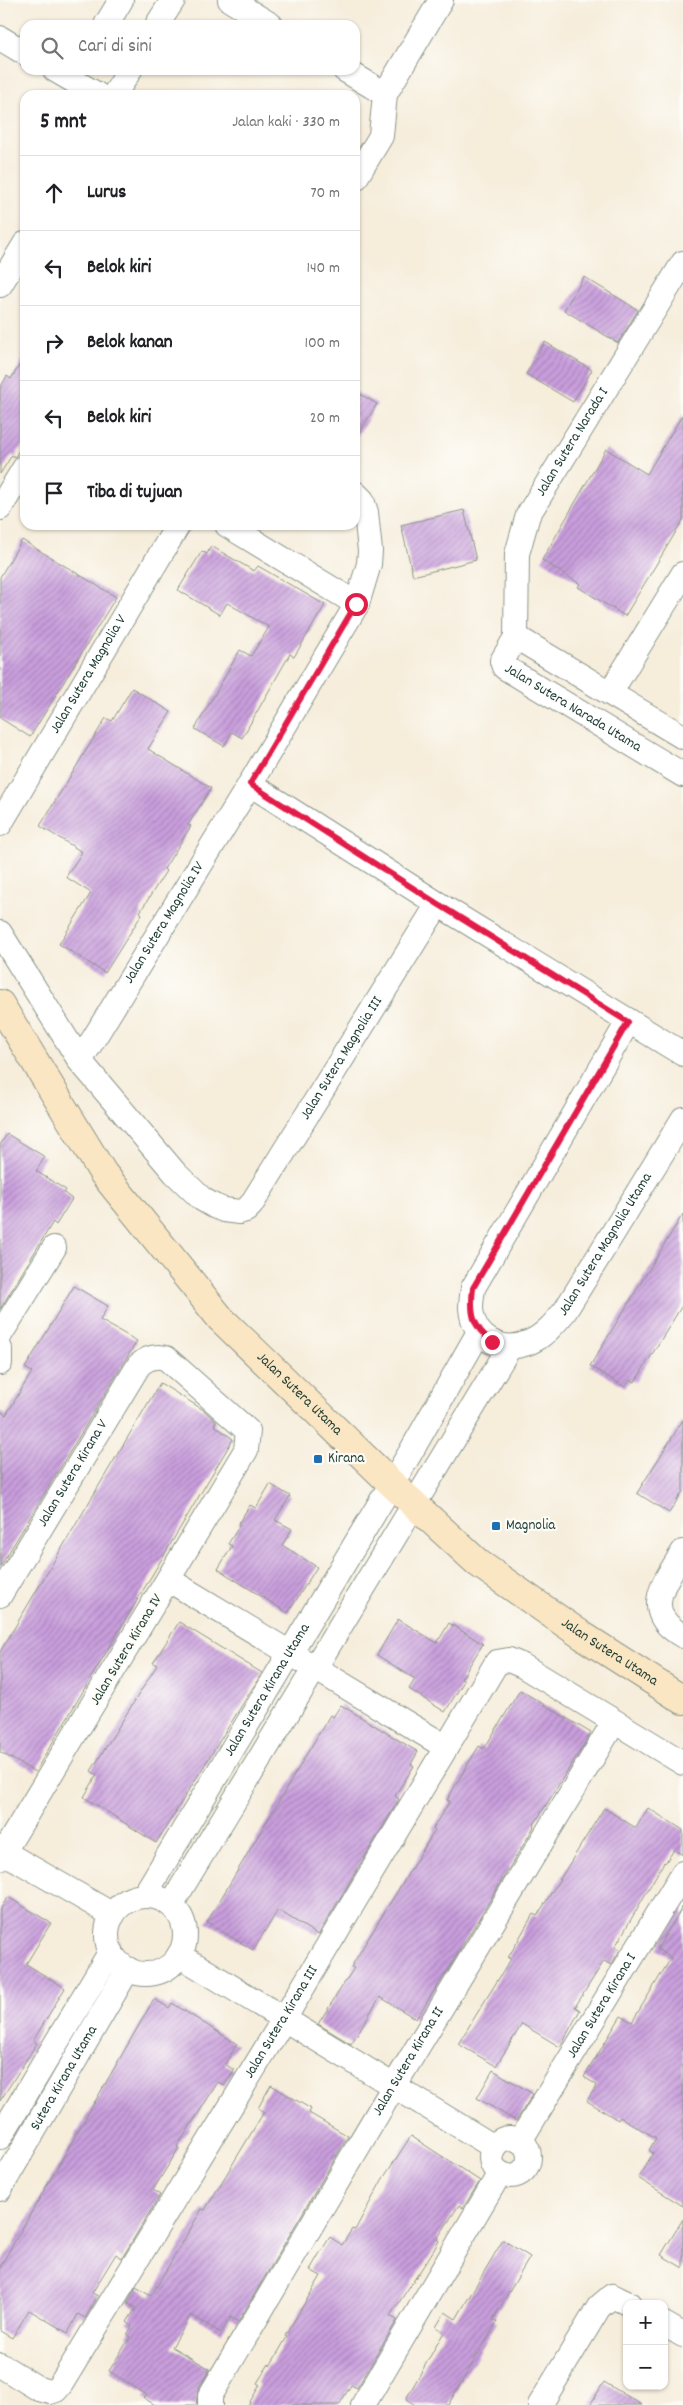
<!DOCTYPE html>
<html lang="id">
<head>
<meta charset="utf-8">
<style>
	:root { --surface:#fff; --page:#f2f2f2; --text:#202124; --muted:#757577; --line:#e0e0e0 }
	body { margin:0; font-family:Dekko,sans-serif; background:var(--page); color:var(--text) }
	.controls { position:absolute; right:15px; bottom:15px; display:grid; overflow:hidden; border-radius:10px; box-shadow:0 1px 4px #0004 }
	.controls button { width:45px; height:45px; display:grid; place-items:center; padding:0; border:0; border-bottom:1px solid var(--line); background:var(--surface); color:var(--text); font:25px sans-serif }
	.stop { position:absolute; width:15px; height:15px; margin:-11px; border:4px solid #e11d48; border-radius:50%; background:#fff }
	.stop.end { background:#e11d48; border-color:#fff; box-shadow:0 1px 5px #0008 }
	.list { margin:0; padding:0; list-style:none }
	h2 { display:flex; justify-content:space-between; align-items:center; height:65px; margin:0; padding:0 20px; font-size:21px }
	h2 small { font-size:16px; font-weight:400; color:var(--muted) }
	.list li { display:grid; grid-template-columns:32px 1fr auto; gap:15px; align-items:center; box-sizing:border-box; height:75px; padding:0 20px; border-top:1px solid var(--line) }
	.list b { display:block; font-size:19px; white-space:nowrap }
	.list em { font-size:16px; font-style:normal; color:var(--muted) }
	.icon { flex:none; width:28px; height:28px; fill:none; stroke:currentColor; stroke-width:2; stroke-linecap:round; stroke-linejoin:round }
	.map { position:relative; flex:none; width:683px; height:2405px; overflow:hidden }
	.search { position:absolute; background:var(--surface); box-shadow:0 1px 4px #0004; left:20px; top:20px; width:340px; height:55px; display:flex; align-items:center; gap:12px; box-sizing:border-box; padding:0 18px; border-radius:15px; color:var(--muted); font-size:19px }
	.panel { position:absolute; background:var(--surface); box-shadow:0 1px 4px #0004; left:20px; top:90px; width:340px; height:440px; border-radius:15px }
	.map>svg:first-child { display:block }
</style>
</head>
<body>
<div class="map">
<svg width="683" height="2405" viewBox="0 0 683 2405">
	<defs>
		<pattern id="building-hatch" width="6" height="6" patternUnits="userSpaceOnUse" patternTransform="scale(1.25)"><rect width="6" height="6" fill="#c99edd"/><path d="M-1 1l2-2M0 6l6-6M5 7l2-2" fill="none" stroke="#a382b4"/></pattern>
	</defs>
	<rect width="100%" height="100%" fill="#fdfcf7"/>
	<filter id="ink" filterUnits="userSpaceOnUse"><feTurbulence type="fractalNoise" baseFrequency=".02" numOctaves="2"/><feDisplacementMap in="SourceGraphic" scale="10" xChannelSelector="R" yChannelSelector="G"/><feConvolveMatrix kernelMatrix="1 2 1 2 8 2 1 2 1" color-interpolation-filters="sRGB"/></filter>
	<filter id="wash" filterUnits="userSpaceOnUse"><feTurbulence type="fractalNoise" baseFrequency=".0096" numOctaves="4" result="noise"/><feDisplacementMap in="SourceGraphic" scale="20" xChannelSelector="R" yChannelSelector="G"/><feGaussianBlur stdDeviation="1.12" result="paint"/><feColorMatrix in="noise" values="0 0 0 0 0 0 0 0 0 0 0 0 0 0 0 0 0 1.4 0 .05"/><feComposite in="paint" operator="in"/></filter>
	<g filter="url(#wash)">
		<rect width="100%" height="100%" fill="#f6eddb"/>
		<g id="blocks">
			<!-- building -->
			<g fill="url(#building-hatch)">
				<path d="M584,277l54,33 -20,33 -54,-33z"/>
				<path d="M545,342l47,28 -19,32 -47,-28z"/>
				<path d="M25,356v85l-10,16 -3,-2 -12,19v-86l7,-12 4,3z"/>
				<path d="M355,391l22,13 -22,36z"/>
				<path d="M683,414v106l-58,96 -47,-29 2,-3 -38,-24 64,-111 41,25z"/>
				<path d="M464,510l12,50 -63,16 -12,-51z"/>
				<path d="M22,540l94,57 -86,140 -30,-19v-141z"/>
				<path d="M211,546l43,25 4,-5 67,39 -31,52 -4,-3 -48,84 -10,-6 -8,14 -29,-17 45,-79 11,6 18,-29 -42,-24 -7,12 -42,-25 24,-39 5,3z"/>
				<path d="M132,688l39,24 -23,37 63,39 -23,37 3,1 -27,43 2,2 -26,41 2,2 -37,59 -46,-29 32,-51 -25,-16 16,-25 -42,-26 66,-108 6,3z"/>
				<path d="M7,1134l38,23 -9,14 30,19 -2,3 8,6 -16,26 -3,-3 -53,87v-164z"/>
				<path d="M683,1214v90l-48,78 -5,-2 -5,7 -35,-21z"/>
				<path d="M74,1286l34,20 -8,14 37,21 -137,226v-156l6,4 26,-43 -7,-4z"/>
				<path d="M160,1383l42,26 14,12 -2,4 19,14 -198,333 -35,-20v-100z"/>
				<path d="M683,1420v71l-14,22 -32,-20z"/>
				<path d="M270,1484l20,12 -15,24 17,9 -10,16 35,22 -29,46 -70,-44 14,-23 -4,-2 12,-19 -2,-1 12,-19 6,3z"/>
				<path d="M398,1619l39,24 12,-20 34,21 -22,35 3,2 -19,31 -36,-23 6,-10 -38,-24z"/>
				<path d="M179,1622l83,51 -106,170 -72,-46 13,-22 -6,-4 66,-106 -4,-2z"/>
				<path d="M520,1690l71,43 -58,93 1,1 -88,146 -30,46 -36,-22 -29,47 -33,-20 36,-56 -3,-1 17,-28 67,-109 -2,-2 17,-27 -3,-1 15,-26 17,-28 5,3z"/>
				<path d="M341,1705l77,47 -7,12 3,2 -19,30 4,3 -81,136 -40,-25 -25,40 -46,-28 123,-207 3,2z"/>
				<path d="M604,1808l32,20 12,-20 35,22v25l-9,-5 -9,13 -1,-1 -49,85 5,3 -9,15 -7,-4 -29,46 5,3 -20,37 -38,-23 -26,42 -38,-22 53,-85 -3,-1 25,-44 4,2z"/>
				<path d="M8,1897l43,26 -25,41 39,24 -32,53 4,2 -37,58v-191z"/>
				<path d="M683,1906v300l-45,-28 15,-25 -4,-3 7,-12 -36,-21 -2,3 -31,-19 10,-16 -13,-8 37,-61 11,6 39,-64 -14,-9z"/>
				<path d="M154,1999l15,9 3,-5 65,41 -12,20 9,6 -10,16 -6,-4 -41,65 2,1 -26,42 7,5 -38,63 -6,-4 -24,39 6,3 -13,22 -7,-4 -10,19 -39,-23 -17,28 -12,-7v-64z"/>
				<path d="M493,2070l40,24 -17,27 -39,-23z"/>
				<path d="M271,2085l40,24 -2,4 39,23 -110,186 -7,-5 -10,16 -30,-18 -19,32 38,22 -12,20 -2,16h-41l-11,-7 3,-3 -38,-24 21,-34 -3,-2 5,-9 -5,-4 9,-14 -9,-5 9,-16 15,9 51,-87 3,1 59,-98 -6,-4z"/>
				<path d="M411,2136l69,45 -17,27 -4,-3 -22,34 2,2 -9,15 -40,60 7,4 -40,68 -6,-3 -12,20h-91l12,-20 -3,-2 12,-19 1,2 17,-29 -2,-1 36,-60 -11,-6 8,-14 12,-19 12,8 10,-16 3,1 27,-50z"/>
				<path d="M683,2219v49l-22,-13z"/>
				<path d="M503,2240l27,17 -37,62 4,3 -49,83h-33l-9,-6 38,-67 -8,-5 9,-15 11,7z"/>
				<path d="M604,2382l38,23h-52z"/>
			</g>
		</g>
	</g>
	<g filter="url(#ink)">
		<use href="#blocks" fill-opacity="0" stroke="#8a9588" stroke-width="1"/>
		<g fill="none" stroke-linecap="round" stroke-linejoin="round">
			<defs>
				<g id="street">
					<path d="M230,0l41,25"/>
					<path d="M106,25l15,-25"/>
					<path d="M157,25l16,-25"/>
					<path d="M0,38l25,15"/>
					<path d="M55,70l43,25"/>
					<path d="M345,70l40,24"/>
					<path d="M114,95l16,-25"/>
					<path d="M355,179l26,-43 4,-42 56,-94"/>
					<path d="M0,285l25,-41"/>
					<path d="M0,508l25,-41"/>
					<path d="M227,525l130,79"/>
					<path id="s1" d="M516,637l1,-83 11,-39 155,-252"/>
					<path d="M610,693l73,-119"/>
					<path id="s2" d="M683,737l-167,-100 -14,24 2,6 179,108"/>
					<path d="M250,784l188,120 245,150"/>
					<path id="s3" d="M0,824l178,-299"/>
					<path id="s4" d="M0,933l80,128 95,112 27,26 12,7 10,4 15,2 7,-2 5,-5 187,-301"/>
					<path id="s5" d="M628,1022l-155,266c-1,7 -2,14 -2,20 2,32 32,46 59,34 14,-6 25,-19 35,-31l118,-192"/>
					<path id="s6" d="M80,1061l170,-277 107,-180 12,-40 1,-13 -4,-39 -4,-12 -7,-7"/>
					<path d="M0,1335l54,-87"/>
					<path d="M0,1349v14"/>
					<path d="M683,1552c-19,31 -43,60 0,84"/>
					<path d="M169,1580l277,167"/>
					<path id="s7" d="M0,1595l139,-230c8,-7 16,-10 27,-7l82,73 -2,19 -246,408"/>
					<path d="M0,1850l113,65"/>
					<path id="s8" d="M144,1896l265,-441 70,-123"/>
					<circle cx="146" cy="1935" r="39"/>
					<path d="M171,1905l338,-557"/>
					<path d="M179,1955l315,192"/>
					<path d="M0,2137l111,-186"/>
					<circle cx="510" cy="2157" r="19"/>
					<path id="s9" d="M520,2141l163,-268"/>
					<path id="s10" d="M0,2189l128,-220"/>
					<path d="M664,2324l19,11"/>
					<path id="s11" d="M0,2365l39,24 11,3 6,-2 5,-6 223,-365 213,-357 12,-2 14,6 160,97"/>
					<path id="s12" d="M210,2405v-9l184,-310 220,-364"/>
					<path d="M363,2405l137,-232"/>
					<path d="M540,2405l59,-98 13,-11 17,8"/>
				</g>
				<g id="secondary">
					<path id="s13" d="M0,1004l103,169 118,146 170,164 87,80 105,73 100,64"/>
				</g>
			</defs>
			<!-- street casing -->
			<use href="#street" stroke="#8a9588" stroke-width="26"/>
			<!-- secondary casing -->
			<use href="#secondary" stroke="#8a9588" stroke-width="30"/>
			<!-- street -->
			<use href="#street" stroke="#fff" stroke-width="24"/>
			<!-- secondary -->
			<use href="#secondary" stroke="#fbe6c3" stroke-width="28"/>
		</g>
	</g>
	<g fill="none" stroke-linecap="round" stroke-linejoin="round" filter="url(#ink)">
		<!-- route -->
		<path stroke="#e11d48" stroke-width="6" d="M356,604l-106,180 188,120 190,118 -155,266c-3,25 -1,38 19,54"/>
	</g>
	<!-- markers -->
	<g fill="#1f6fb2" stroke="#fdfcf7" stroke-width="2">
		<rect x="313" y="1454" width="10" height="10" rx="2.5"/>
		<rect x="491" y="1521" width="10" height="10" rx="2.5"/>
	</g>
	<g text-anchor="middle" dominant-baseline="central" stroke-width="4.5" stroke-linejoin="round" paint-order="stroke">
		<!-- street labels -->
		<g font-size="15" fill="#1f3d34" stroke="#fdfcf7">
			<text stroke="none"><textPath href="#s1" startOffset="209">Jalan Sutera Narada I</textPath></text>
			<text stroke="none"><textPath href="#s3" startOffset="174">Jalan Sutera Magnolia V</textPath></text>
			<text stroke="none"><textPath href="#s2" startOffset="309">Jalan Sutera Narada Utama</textPath></text>
			<text stroke="none"><textPath href="#s6" startOffset="162">Jalan Sutera Magnolia IV</textPath></text>
			<text stroke="none"><textPath href="#s4" startOffset="562">Jalan Sutera Magnolia III</textPath></text>
			<text stroke="none"><textPath href="#s5" startOffset="534">Jalan Sutera Magnolia Utama</textPath></text>
			<text stroke="none"><textPath href="#s13" startOffset="494">Jalan Sutera Utama</textPath></text>
			<text stroke="none"><textPath href="#s7" startOffset="142">Jalan Sutera Kirana V</textPath></text>
			<text transform="translate(127 1650) rotate(-59)">Jalan Sutera Kirana IV</text>
			<text stroke="none"><textPath href="#s13" startOffset="899">Jalan Sutera Utama</textPath></text>
			<text stroke="none"><textPath href="#s8" startOffset="240">Jalan Sutera Kirana Utama</textPath></text>
			<text stroke="none"><textPath href="#s9" startOffset="158">Jalan Sutera Kirana I</textPath></text>
			<text stroke="none"><textPath href="#s11" startOffset="495">Jalan Sutera Kirana III</textPath></text>
			<text stroke="none"><textPath href="#s12" startOffset="398">Jalan Sutera Kirana II</textPath></text>
			<text stroke="none"><textPath href="#s10" startOffset="128">Sutera Kirana Utama</textPath></text>
		</g>
		<!-- poi labels -->
		<g font-size="15" fill="#1f3d34" stroke="#fdfcf7" text-anchor="start">
			<text x="328" y="1459">Kirana</text>
			<text x="506" y="1526">Magnolia</text>
		</g>
	</g>
</svg>
<div class="controls">
<button>+</button>
<button>−</button>
</div>
<div class="stop" style="left:356px;top:604px"></div>
<div class="stop end" style="left:492px;top:1342px"></div>
<div class="search"><svg class="icon" aria-label="search" viewBox="0 0 24 24"><circle cx="10" cy="10" r="6"/><path d="M15 15l6 6"/></svg>Cari di sini</div>
<section class="panel">
<h2>5 mnt<small>Jalan kaki · 330 m</small></h2>
<ul class="list">
<li><svg class="icon" aria-label="ahead" viewBox="0 0 24 24"><path d="M12 20V5M6 11l6-6 6 6"/></svg><div><b>Lurus</b></div><em>70 m</em></li>
<li><svg class="icon" aria-label="left" viewBox="0 0 24 24"><path d="M17 20v-9H6M10 6l-5 5 5 5"/></svg><div><b>Belok kiri</b></div><em>140 m</em></li>
<li><svg class="icon" aria-label="right" viewBox="0 0 24 24"><path d="M7 20v-9h11M14 6l5 5-5 5"/></svg><div><b>Belok kanan</b></div><em>100 m</em></li>
<li><svg class="icon" aria-label="left" viewBox="0 0 24 24"><path d="M17 20v-9H6M10 6l-5 5 5 5"/></svg><div><b>Belok kiri</b></div><em>20 m</em></li>
<li><svg class="icon" aria-label="arrive" viewBox="0 0 24 24"><path d="M6 21V4h12l-3 4 3 4H6"/></svg><div><b>Tiba di tujuan</b></div></li>
</ul>
</section>
</div>
</body>
</html>
